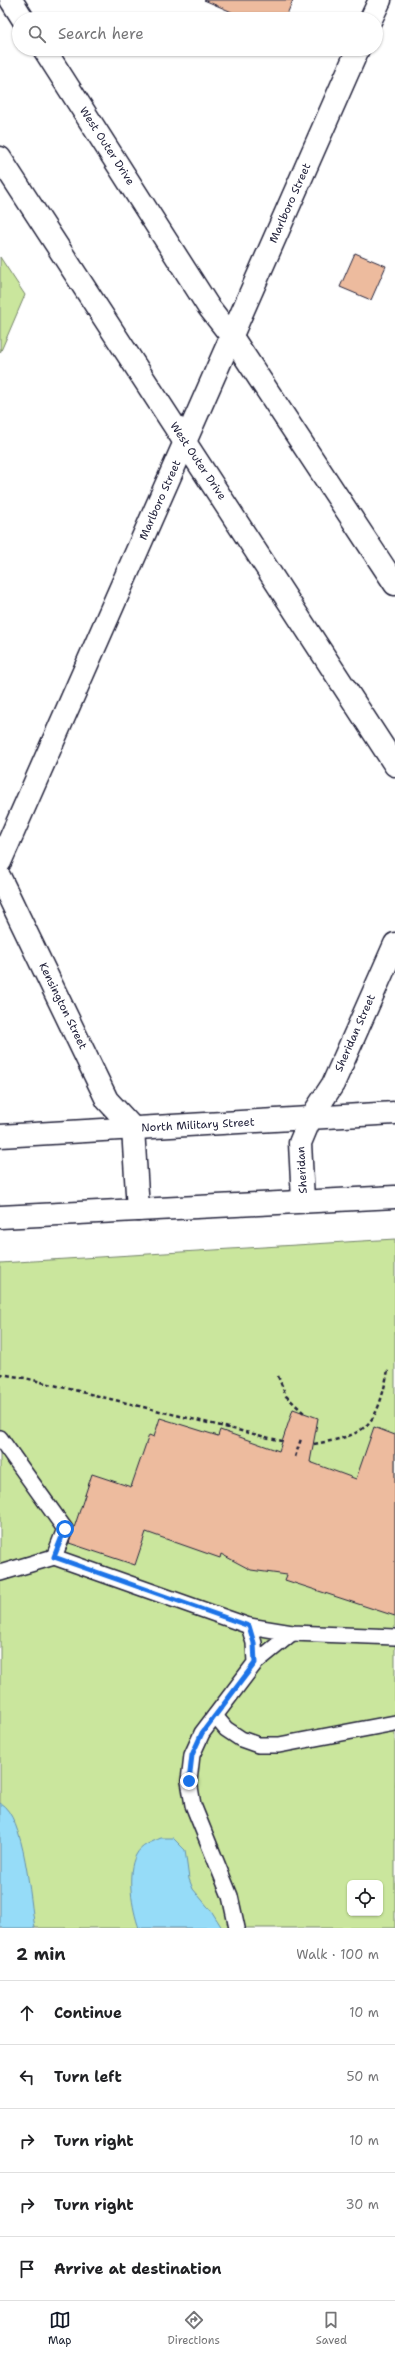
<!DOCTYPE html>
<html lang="en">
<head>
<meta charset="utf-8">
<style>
	:root { --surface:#fff; --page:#f6f6f6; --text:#202124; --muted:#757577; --line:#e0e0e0; --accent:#111827 }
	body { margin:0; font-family:"Shantell Sans",sans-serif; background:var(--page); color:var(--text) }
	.controls { position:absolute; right:12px; bottom:12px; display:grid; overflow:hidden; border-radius:6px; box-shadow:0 1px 3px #0004 }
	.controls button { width:36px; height:36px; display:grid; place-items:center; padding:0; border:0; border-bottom:1px solid var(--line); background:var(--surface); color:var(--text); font:20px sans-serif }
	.stop { position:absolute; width:12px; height:12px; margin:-9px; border:3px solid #1a73e8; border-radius:50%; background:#fff }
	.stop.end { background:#1a73e8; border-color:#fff; box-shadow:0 1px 4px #0008 }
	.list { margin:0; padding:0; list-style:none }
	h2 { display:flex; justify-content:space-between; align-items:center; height:52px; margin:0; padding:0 16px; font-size:17px }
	h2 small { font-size:13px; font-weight:400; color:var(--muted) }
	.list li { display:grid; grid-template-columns:26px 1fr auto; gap:12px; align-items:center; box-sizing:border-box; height:64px; padding:0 16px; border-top:1px solid var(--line) }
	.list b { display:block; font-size:15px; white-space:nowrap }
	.list em { font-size:13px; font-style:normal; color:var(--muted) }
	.icon { flex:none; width:22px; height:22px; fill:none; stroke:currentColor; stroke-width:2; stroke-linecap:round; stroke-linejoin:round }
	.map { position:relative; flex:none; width:395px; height:1928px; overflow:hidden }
	.search { position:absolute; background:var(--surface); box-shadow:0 1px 3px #0004; left:12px; right:12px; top:12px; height:44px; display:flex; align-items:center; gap:10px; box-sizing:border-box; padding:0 14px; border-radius:22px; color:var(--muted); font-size:15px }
	.sheet { height:372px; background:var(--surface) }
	nav { display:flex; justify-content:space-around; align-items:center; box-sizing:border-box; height:56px; border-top:1px solid var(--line); background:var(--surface); font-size:11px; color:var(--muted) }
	nav a { display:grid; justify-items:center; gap:2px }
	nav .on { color:var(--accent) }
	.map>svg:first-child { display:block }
</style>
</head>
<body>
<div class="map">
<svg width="395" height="1928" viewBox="0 0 395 1928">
	<rect width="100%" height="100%" fill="#fff"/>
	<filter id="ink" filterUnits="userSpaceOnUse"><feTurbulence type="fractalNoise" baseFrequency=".025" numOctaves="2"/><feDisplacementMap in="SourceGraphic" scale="8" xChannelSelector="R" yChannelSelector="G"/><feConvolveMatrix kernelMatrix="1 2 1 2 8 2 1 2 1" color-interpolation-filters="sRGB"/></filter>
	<g filter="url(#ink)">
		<!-- green -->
		<g fill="#cae69d" stroke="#76846c" fill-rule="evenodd">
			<path d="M0,257l25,38 -25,58z"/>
			<path d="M395,1239v689h-395v-665zM350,1883h30v30h-30z"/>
		</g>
		<!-- water -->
		<g fill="#96dcf8" stroke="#6892ac">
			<path d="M0,1803c25,14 30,97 35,125h-35z"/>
			<path d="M161,1838h12l12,12 4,29 4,10 19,23 10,16h-83c-7,-19 -13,-55 -3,-73 5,-10 16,-13 25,-17z"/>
		</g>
		<!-- building -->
		<g fill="#edbb9e" stroke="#22223b">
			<path d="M204,0h89l-8,19h-37z"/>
			<path d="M355,253l31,13 -15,34 -31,-13z"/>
			<path d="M293,1409l25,9 -8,44 46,17 18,-52 21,8v181l-110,-36 2,-5 -36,-5 -30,-16 -1,4 -74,-26 -11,33 -66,-22 23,-69 39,13 18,-52 5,2 6,-19 58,18 2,-6 59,21z"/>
		</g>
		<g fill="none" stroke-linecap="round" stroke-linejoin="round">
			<defs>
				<g id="service">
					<path d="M0,1438l65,91 -11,28"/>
					<path d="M0,1573l54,-16 195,69 43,7 103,4"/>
					<path d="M255,1663l37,-30"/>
					<path d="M215,1716l11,13 15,10 17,6h21l116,-22"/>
					<path d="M237,1928l-7,-32 -37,-91 -4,-24 3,-26 10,-22 53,-70 -1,-20 -5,-17"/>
				</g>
				<g id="minor">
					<path d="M371,19l9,-19"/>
					<path d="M0,862l358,-813"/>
					<path d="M0,878l107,222 26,28 5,82"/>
					<path d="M303,1200l-3,-57 10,-24 23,-35 62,-140"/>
				</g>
				<g id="tertiary">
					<path d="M0,1136l395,-23"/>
					<path d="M0,1217l395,-20"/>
				</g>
				<g id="secondary">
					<path d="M11,0l12,19"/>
					<path d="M44,49l164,257 24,31 163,247"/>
					<path d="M0,158l395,607"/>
				</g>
			</defs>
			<!-- service casing -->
			<use href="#service" stroke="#22223b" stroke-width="18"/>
			<!-- minor casing -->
			<use href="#minor" stroke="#22223b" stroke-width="25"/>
			<!-- tertiary casing -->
			<use href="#tertiary" stroke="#22223b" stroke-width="25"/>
			<!-- secondary casing -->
			<use href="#secondary" stroke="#22223b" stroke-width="25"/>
			<!-- path -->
			<g stroke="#22223b" stroke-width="2.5" stroke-dasharray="4 3" stroke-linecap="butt">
				<path d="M0,1374l25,4 257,63"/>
				<path d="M278,1376l8,20 18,17"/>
				<path d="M314,1444c56,-9 63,-20 74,-74"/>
				<path d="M295,1457l6,-18"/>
			</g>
			<!-- service -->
			<use href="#service" stroke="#fff" stroke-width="15"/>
			<!-- minor -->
			<use href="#minor" stroke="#fff" stroke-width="22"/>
			<!-- tertiary -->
			<use href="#tertiary" stroke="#fff" stroke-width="22"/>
			<!-- secondary -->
			<use href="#secondary" stroke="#fff" stroke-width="22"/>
		</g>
	</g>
	<g fill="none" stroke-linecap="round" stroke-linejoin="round" filter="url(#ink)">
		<!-- route -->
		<path stroke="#1a73e8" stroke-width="5" d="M65,1529l-11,28 195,69 5,17 1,20 -53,70 -10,22 -3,26"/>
	</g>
	<g text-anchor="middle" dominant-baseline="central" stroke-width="3" stroke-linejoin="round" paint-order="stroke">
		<!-- street labels -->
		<g font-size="11" fill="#22223b" stroke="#fff">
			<text transform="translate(107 146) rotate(57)">West Outer Drive</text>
			<text transform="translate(290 203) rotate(-66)">Marlboro Street</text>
			<text transform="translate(198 461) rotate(56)">West Outer Drive</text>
			<text transform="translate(160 500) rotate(-66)">Marlboro Street</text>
			<text transform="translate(63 1006) rotate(64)">Kensington Street</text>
			<text transform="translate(355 1033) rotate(-66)">Sheridan Street</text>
			<text transform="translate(198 1125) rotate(-3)">North Military Street</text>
			<text transform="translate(302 1170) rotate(-93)">Sheridan</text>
		</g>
	</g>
</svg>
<div class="controls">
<button><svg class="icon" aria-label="locate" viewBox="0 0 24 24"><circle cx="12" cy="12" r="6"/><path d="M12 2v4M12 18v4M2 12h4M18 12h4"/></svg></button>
</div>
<div class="stop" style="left:65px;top:1529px"></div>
<div class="stop end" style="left:189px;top:1781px"></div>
<div class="search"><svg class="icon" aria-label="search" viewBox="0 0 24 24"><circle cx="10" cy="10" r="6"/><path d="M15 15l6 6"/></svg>Search here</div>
</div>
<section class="sheet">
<h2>2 min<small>Walk · 100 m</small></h2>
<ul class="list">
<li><svg class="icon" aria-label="ahead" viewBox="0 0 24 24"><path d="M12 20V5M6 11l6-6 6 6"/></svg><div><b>Continue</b></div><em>10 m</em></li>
<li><svg class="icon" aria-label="left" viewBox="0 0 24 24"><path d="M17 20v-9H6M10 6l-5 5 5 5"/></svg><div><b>Turn left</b></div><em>50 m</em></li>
<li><svg class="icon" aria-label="right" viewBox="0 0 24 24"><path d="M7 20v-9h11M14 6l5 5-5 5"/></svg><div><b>Turn right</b></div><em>10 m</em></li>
<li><svg class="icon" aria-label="right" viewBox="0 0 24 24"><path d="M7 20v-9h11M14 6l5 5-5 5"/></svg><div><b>Turn right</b></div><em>30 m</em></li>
<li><svg class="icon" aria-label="arrive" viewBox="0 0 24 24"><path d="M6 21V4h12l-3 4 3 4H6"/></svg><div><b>Arrive at destination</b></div></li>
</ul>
</section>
<nav>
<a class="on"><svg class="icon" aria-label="map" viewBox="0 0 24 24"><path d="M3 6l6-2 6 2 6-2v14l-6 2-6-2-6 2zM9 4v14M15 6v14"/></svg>Map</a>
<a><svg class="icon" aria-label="directions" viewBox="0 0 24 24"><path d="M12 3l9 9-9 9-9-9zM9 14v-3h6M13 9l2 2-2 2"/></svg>Directions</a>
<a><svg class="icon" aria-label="saved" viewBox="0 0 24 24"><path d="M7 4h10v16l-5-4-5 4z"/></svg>Saved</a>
</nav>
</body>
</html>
